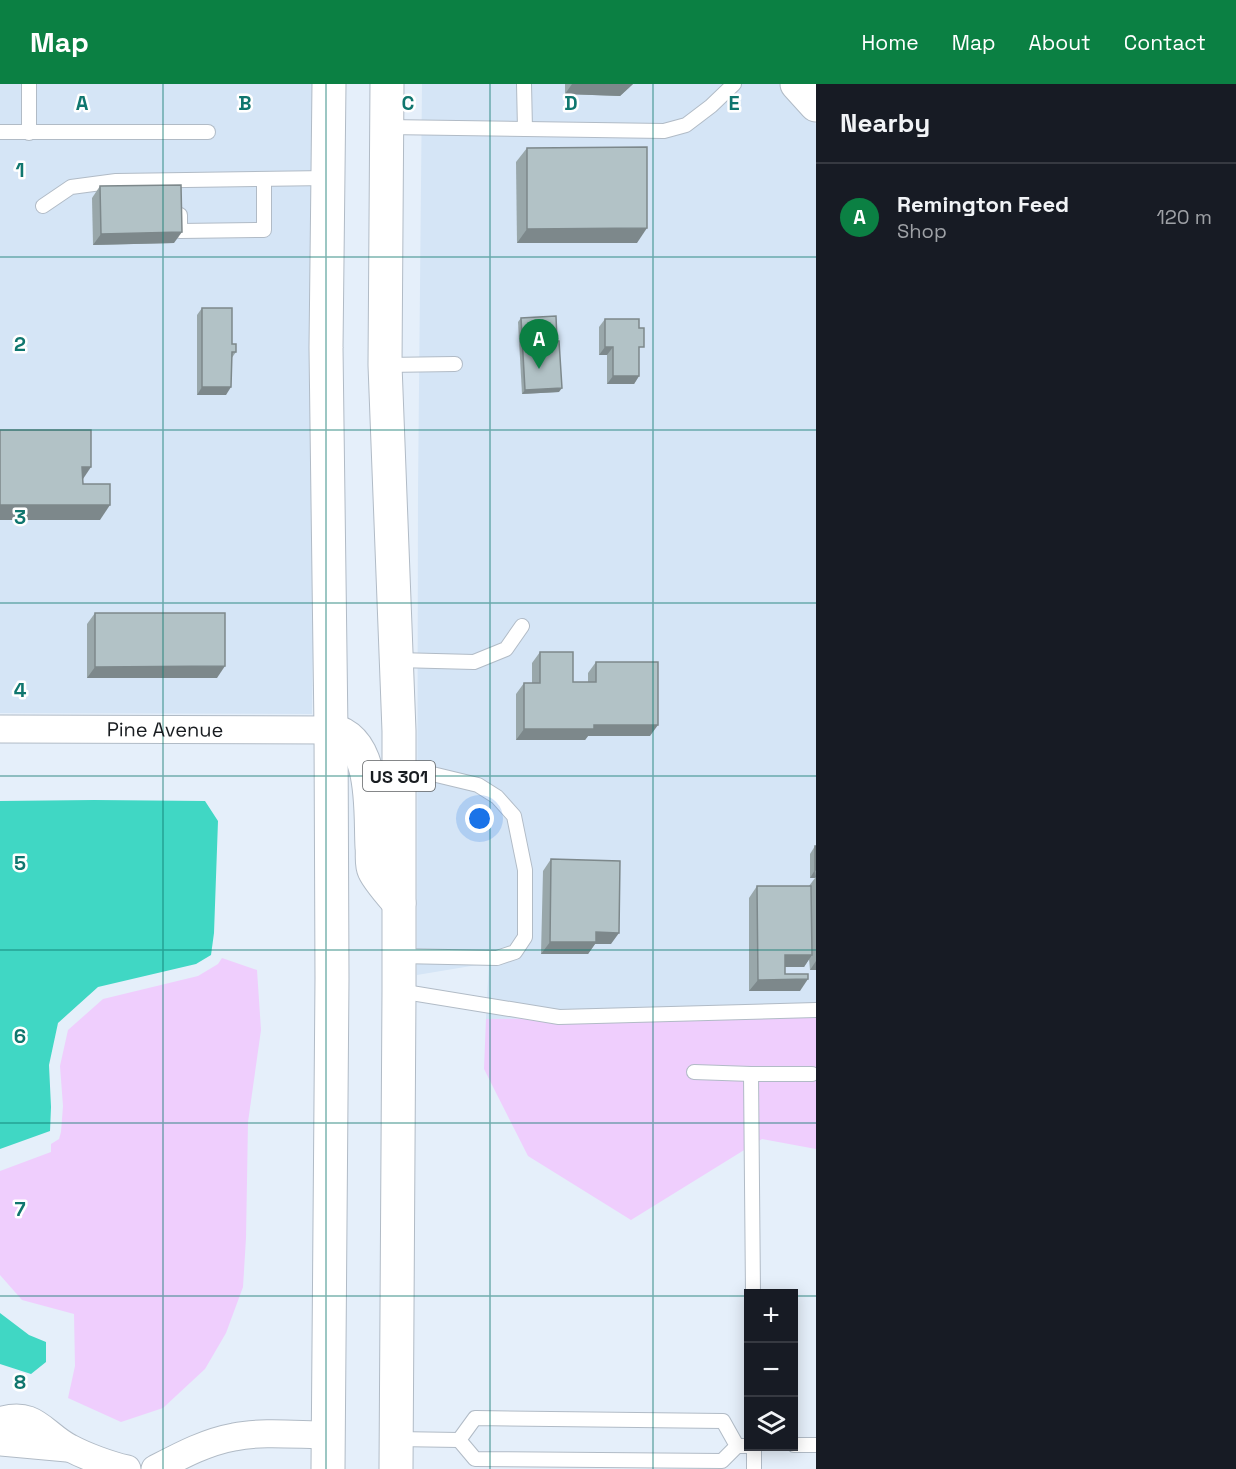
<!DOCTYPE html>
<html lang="en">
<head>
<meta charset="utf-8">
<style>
	:root { --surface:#171b24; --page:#20242c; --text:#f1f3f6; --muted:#9ea1a6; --line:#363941; --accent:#0b8043 }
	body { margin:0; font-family:"Space Grotesk",sans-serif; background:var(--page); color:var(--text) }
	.controls { position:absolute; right:18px; bottom:18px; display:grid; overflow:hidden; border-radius:0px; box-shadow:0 3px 15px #0003 }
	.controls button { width:54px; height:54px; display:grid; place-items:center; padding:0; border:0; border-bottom:2px solid var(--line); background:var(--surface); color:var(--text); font:30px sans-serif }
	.you { position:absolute; left:480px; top:735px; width:21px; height:21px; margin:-15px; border:4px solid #fff; border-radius:50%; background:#1a73e8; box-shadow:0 0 0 9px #1a73e833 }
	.badge { display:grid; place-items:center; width:39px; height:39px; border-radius:50%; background:var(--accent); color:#fff; font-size:20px; font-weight:700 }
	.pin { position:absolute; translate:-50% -50px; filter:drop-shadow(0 2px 3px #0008) }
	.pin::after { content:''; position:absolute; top:32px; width:21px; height:18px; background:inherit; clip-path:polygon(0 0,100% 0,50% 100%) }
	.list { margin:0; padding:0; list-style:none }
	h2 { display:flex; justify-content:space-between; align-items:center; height:78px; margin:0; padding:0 24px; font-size:26px }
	h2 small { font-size:20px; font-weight:400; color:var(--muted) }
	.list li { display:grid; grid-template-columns:39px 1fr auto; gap:18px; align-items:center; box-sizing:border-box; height:108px; padding:0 24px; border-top:2px solid var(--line) }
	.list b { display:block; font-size:22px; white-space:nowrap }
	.list p { margin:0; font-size:20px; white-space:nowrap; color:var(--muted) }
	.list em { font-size:20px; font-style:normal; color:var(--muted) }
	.icon { flex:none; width:33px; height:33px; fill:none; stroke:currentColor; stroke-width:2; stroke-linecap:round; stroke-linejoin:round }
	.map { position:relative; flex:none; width:816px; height:1385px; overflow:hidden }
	header { display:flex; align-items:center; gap:36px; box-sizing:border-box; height:84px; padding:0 30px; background:var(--accent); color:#fff }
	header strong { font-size:28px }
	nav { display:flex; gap:33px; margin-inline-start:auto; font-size:21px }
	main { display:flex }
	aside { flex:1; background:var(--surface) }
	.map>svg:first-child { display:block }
</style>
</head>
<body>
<header>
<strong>Map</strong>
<nav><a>Home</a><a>Map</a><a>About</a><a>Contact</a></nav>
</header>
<main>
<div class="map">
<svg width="816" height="1385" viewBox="0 0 816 1385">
	<rect width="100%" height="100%" fill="#e5effa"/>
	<!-- built -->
	<g fill="#d5e5f6">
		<path d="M0,0h312l3,422 -3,208 -312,-1z"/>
		<path d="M422,0h357l37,40v893l-330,2 3,-56 -72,12 1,-485z"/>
	</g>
	<!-- green -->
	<g fill="#efcefd">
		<path d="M222,874l35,12 4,60 -13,92 -2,116 -3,49 -17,46 -21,36 -42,39 -42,14 -53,-24 7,-32 -1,-52 -52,-14 -22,-25v-104l51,-19v-8l8,-5 2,-7 2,-26 -3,-40 8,-36 35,-31 95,-23 20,-12z"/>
		<path d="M816,933v132l-54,-10 -131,81 -103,-64 -44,-87 2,-50z"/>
	</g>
	<!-- water -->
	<g fill="#40d7c4">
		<path d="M94,716l111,1 13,20 -4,112 -3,22 -15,9 -98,23 -40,36 -9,42 2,42 -1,24 -50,18v-348z"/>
		<path d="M0,1229l29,22 17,7v20l-15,12 -31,-10z"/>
	</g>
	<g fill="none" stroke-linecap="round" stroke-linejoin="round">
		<defs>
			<g id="lane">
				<path d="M29,0v49"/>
				<path d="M524,0l1,45"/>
				<path d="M387,43l277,4 22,-6 25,-19 23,-22"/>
				<path d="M0,48h208"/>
				<path d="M43,122l28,-19 45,-6 212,-3"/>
				<path d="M180,131v16l84,-1v-51"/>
				<path d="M385,281l70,-1"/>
				<path d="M397,576l77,2 32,-13 16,-23"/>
				<path d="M399,682l79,19 19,12 17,19 11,54v67l-10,15 -18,6 -98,-2"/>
				<path d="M399,907l160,26 257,-7"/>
				<path d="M694,988l57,2"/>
				<path d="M753,1210l-2,-220h61"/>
				<path d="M396,1355l63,1"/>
				<path d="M794,1361h22"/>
				<path d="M737,1362l-14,-25 -248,-3 -16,22 16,19 247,2 15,-15h11"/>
				<path d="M754,1385v-23"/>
			</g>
			<g id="street">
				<path id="s1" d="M0,645l331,1"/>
				<path d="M0,1337c35,-12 44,14 70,27 15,8 39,17 57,21"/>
				<path d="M0,1358l67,6"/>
				<path d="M155,1385c25,-13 51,-27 79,-32 28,-6 65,-2 94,-2"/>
			</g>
			<path id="secondary" d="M797,0l19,21"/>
			<g id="primary">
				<path d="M387,0l-2,281 14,366v260l-3,478"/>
				<path d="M331,646c46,10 39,82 41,117 1,7 -1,17 2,23 2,7 19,26 25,33"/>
				<path d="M328,1385l4,-491 -1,-248 -5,-382 3,-264"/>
			</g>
		</defs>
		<!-- lane casing -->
		<use href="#lane" stroke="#b1bbc6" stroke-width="16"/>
		<!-- street casing -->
		<use href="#street" stroke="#b1bbc6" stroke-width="29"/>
		<!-- secondary casing -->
		<use href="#secondary" stroke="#b1bbc6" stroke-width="35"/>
		<!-- primary casing -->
		<use href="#primary" stroke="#b1bbc6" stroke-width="35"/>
		<!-- lane -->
		<use href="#lane" stroke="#fff" stroke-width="14"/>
		<!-- street -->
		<use href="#street" stroke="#fff" stroke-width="27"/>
		<!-- secondary -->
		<use href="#secondary" stroke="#fff" stroke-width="33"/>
		<!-- primary -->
		<use href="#primary" stroke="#fff" stroke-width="33"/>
	</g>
	<!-- wall -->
	<g fill="#99a7aa">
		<path d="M565,0h68l-13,12 -55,-2z"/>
		<path d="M527,64l110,95h-120l-1,-81z"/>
		<path d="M100,102l74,57 -81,2 -1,-47z"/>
		<path d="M202,224l30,36 4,8 -5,7 -5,36h-29v-80z"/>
		<path d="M521,234l38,74 -37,2 -4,-72z"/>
		<path d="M605,235l34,35v22l-5,8h-27v-29h-8v-28z"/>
		<path d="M95,529l122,65h-130v-54z"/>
		<path d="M540,568l33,30h15v-9l8,-11 54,74h-62l-3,4h-69v-46l8,-11h8v-20z"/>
		<path d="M815,762h1v138v-14h-6l-1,-11 -5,8h-19v7l15,17h-51v-93l8,-12h52l6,-8h-5v-24z"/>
		<path d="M551,775l60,85h-16l-7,10h-47l2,-83z"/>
	</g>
	<!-- shaded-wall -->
	<g fill="#7d888b">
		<path d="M572,0h61l-13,12 -55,-2z"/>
		<path d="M647,144l-10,15h-120l10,-14z"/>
		<path d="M182,148l-8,11 -81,2 8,-11z"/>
		<path d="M605,263h8l-6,8h-8z"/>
		<path d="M613,292h26l-5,8h-27z"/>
		<path d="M202,303h29l-5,8h-29z"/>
		<path d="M562,304l-3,4 -37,2 3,-4z"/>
		<path d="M82,383h9l-10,15z"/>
		<path d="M0,421h110l-10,15h-100z"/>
		<path d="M225,582l-8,12h-130l8,-11z"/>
		<path d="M594,641h64l-8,11h-62l-3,4h-69l8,-11z"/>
		<path d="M815,786l1,7 -1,1h-5z"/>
		<path d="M596,848l23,1 -8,11h-16l-7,10h-47l9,-12z"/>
		<path d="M785,871h27l-8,12h-27z"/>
		<path d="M816,877v9h-6z"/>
		<path d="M808,895l-8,12h-51l9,-11z"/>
	</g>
	<!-- building -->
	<g fill="#b2c2c6" stroke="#7d888b" stroke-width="1.5">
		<path d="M604,0h25l-1,1z"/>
		<path d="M647,63v81l-120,1v-81z"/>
		<path d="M181,101l1,47 -81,2 -1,-48z"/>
		<path d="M202,224h30v36h4v8h-4l-1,35h-29z"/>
		<path d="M556,232l1,25h2l3,47 -37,2 -4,-72z"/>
		<path d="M605,235h34v9h5v19h-5v29h-26v-29h-8z"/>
		<path d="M0,346h91v37h-9l1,17h27v21h-110z"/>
		<path d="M95,529h130v53l-130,1z"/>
		<path d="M540,568h33v30h23v-20h62v63h-64v4h-70v-46h16z"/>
		<rect x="815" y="762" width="1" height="24"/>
		<path d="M551,775l69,2 -1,72 -23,-1v10h-46z"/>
		<path d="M757,802h54l1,69h-27v19h23v5l-50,1z"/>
	</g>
	<!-- grid -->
	<path fill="none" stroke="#0f766e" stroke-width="1.5" stroke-opacity="0.55" d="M163,0v1385M326,0v1385M490,0v1385M653,0v1385M0,173h816M0,346h816M0,519h816M0,692h816M0,866h816M0,1039h816M0,1212h748M794,1212h22"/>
	<g text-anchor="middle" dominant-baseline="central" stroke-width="5" stroke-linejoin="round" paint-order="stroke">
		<!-- shield labels -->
		<rect fill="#fff" stroke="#5d6063" stroke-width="1.5" x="363" y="677" width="72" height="30" rx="4.5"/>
		<g font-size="18" font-weight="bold" fill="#181c20">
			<text x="399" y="692">US 301</text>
		</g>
		<!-- street labels -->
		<g font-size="20" fill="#181c20" stroke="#fff">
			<text stroke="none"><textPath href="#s1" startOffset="165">Pine Avenue</textPath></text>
		</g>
	</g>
	<g font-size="20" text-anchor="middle" font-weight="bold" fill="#0f766e" stroke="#fff" stroke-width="5" stroke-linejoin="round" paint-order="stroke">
		<text x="82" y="26">A</text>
		<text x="245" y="26">B</text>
		<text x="408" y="26">C</text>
		<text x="571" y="26">D</text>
		<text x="734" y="26">E</text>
		<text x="20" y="93">1</text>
		<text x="20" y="267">2</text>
		<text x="20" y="440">3</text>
		<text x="20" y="613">4</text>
		<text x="20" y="786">5</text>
		<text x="20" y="959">6</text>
		<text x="20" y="1132">7</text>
		<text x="20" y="1305">8</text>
	</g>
</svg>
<div class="controls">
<button>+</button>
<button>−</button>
<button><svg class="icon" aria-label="layers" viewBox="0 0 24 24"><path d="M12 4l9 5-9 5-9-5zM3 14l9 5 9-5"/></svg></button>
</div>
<div class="you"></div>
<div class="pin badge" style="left:539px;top:285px">A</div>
</div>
<aside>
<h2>Nearby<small></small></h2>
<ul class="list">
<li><span class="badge">A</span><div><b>Remington Feed</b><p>Shop</p></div><em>120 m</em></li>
</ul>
</aside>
</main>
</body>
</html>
